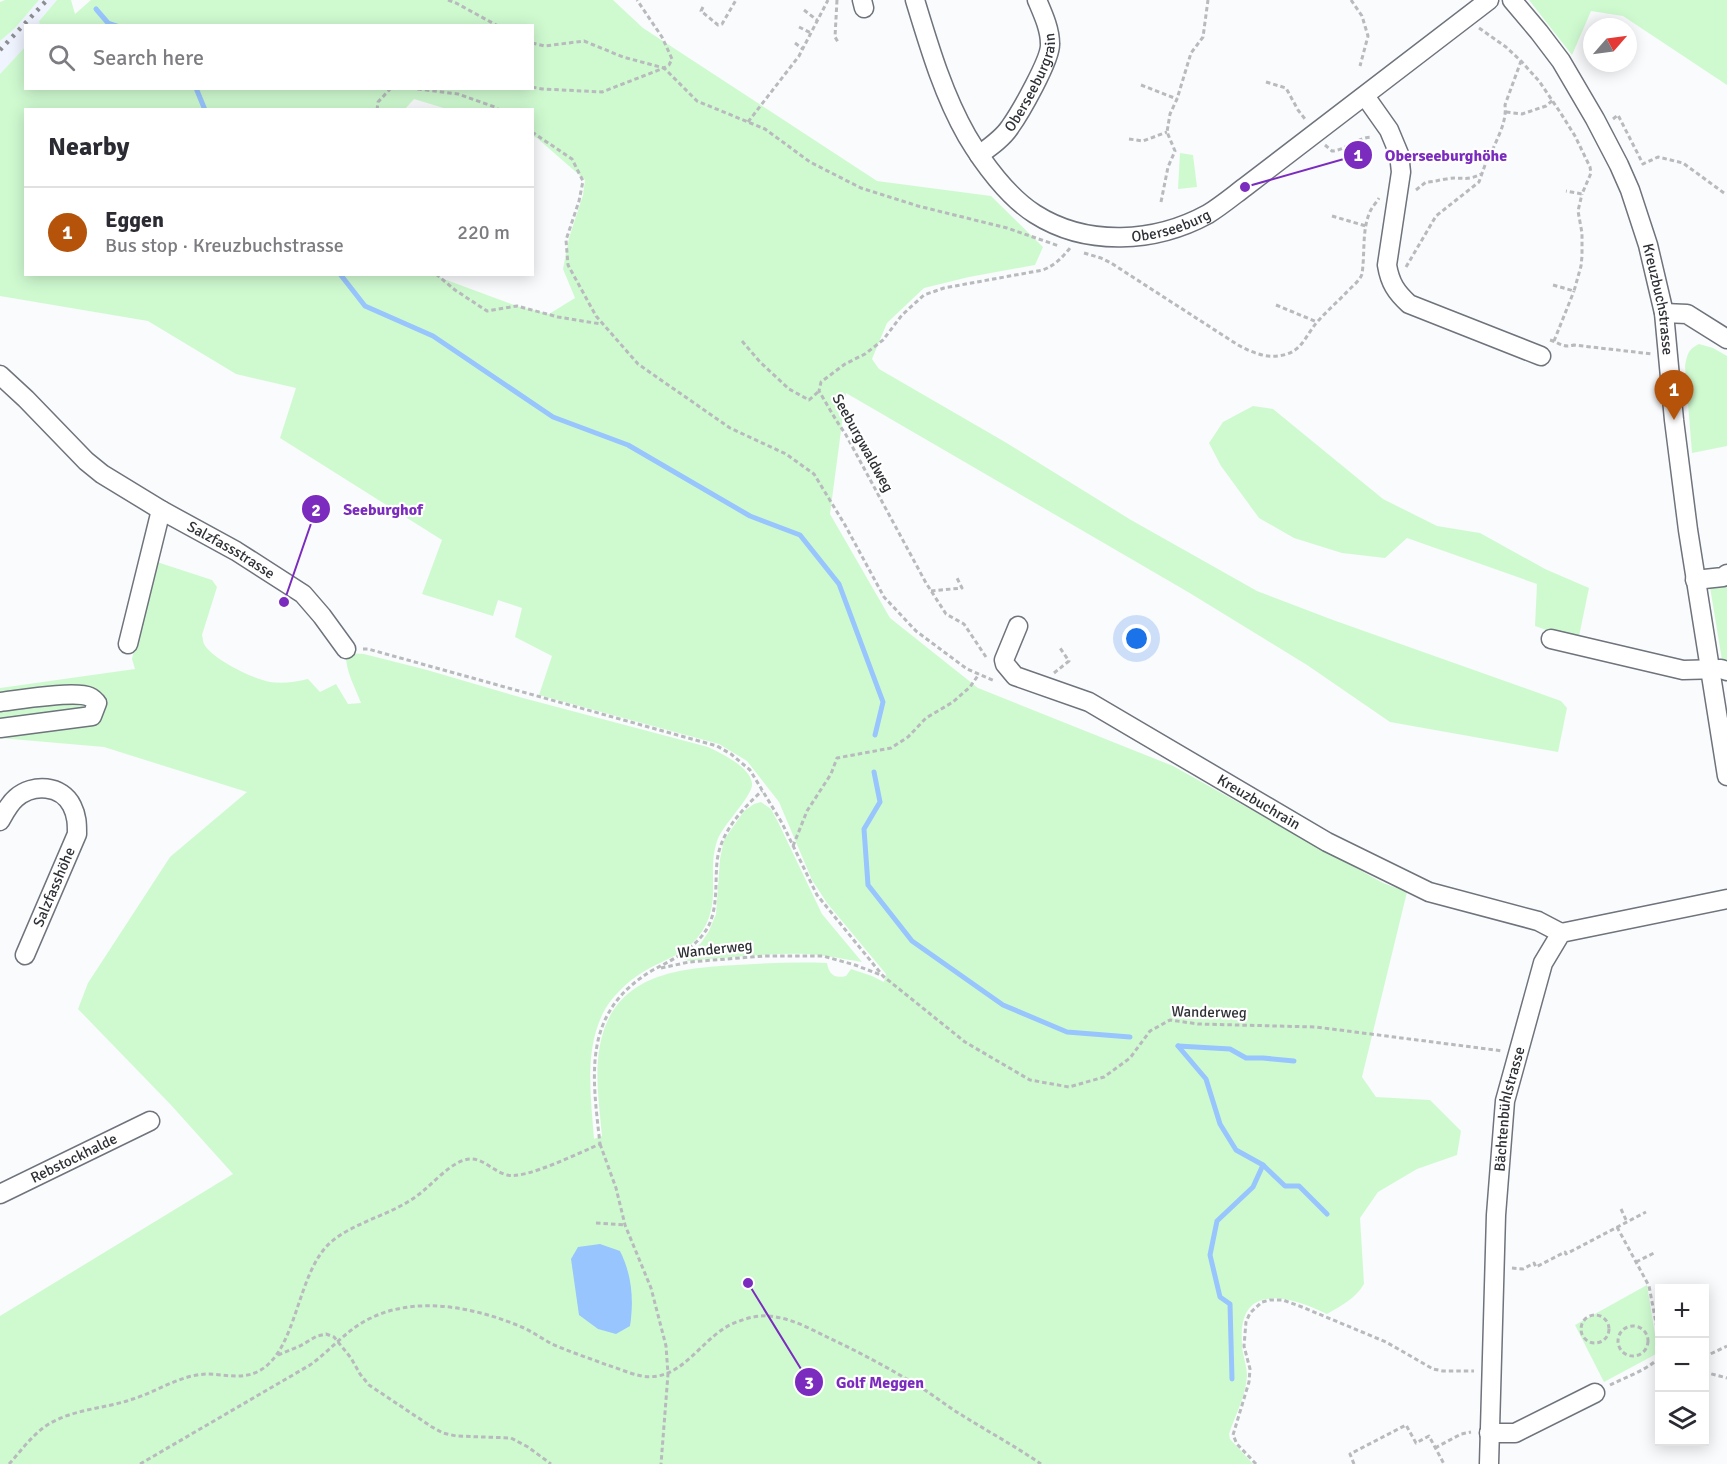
<!DOCTYPE html>
<html lang="en">
<head>
<meta charset="utf-8">
<style>
	:root { --surface:#fff; --page:#f7f7f7; --text:#2b2b33; --muted:#7c7c81; --line:#e1e1e2; --accent:#b45309 }
	body { margin:0; font-family:Signika,sans-serif; background:var(--page); color:var(--text) }
	.controls { position:absolute; right:18px; bottom:18px; display:grid; overflow:hidden; border-radius:0px; box-shadow:0 3px 15px #0003 }
	.controls button { width:54px; height:54px; display:grid; place-items:center; padding:0; border:0; border-bottom:2px solid var(--line); background:var(--surface); color:var(--text); font:30px sans-serif }
	.compass { position:absolute; left:1583px; top:18px; width:54px; height:54px; border-radius:50%; background:var(--surface); box-shadow:0 3px 15px #0003; rotate:62deg }
	.you { position:absolute; left:1137px; top:639px; width:21px; height:21px; margin:-15px; border:4px solid #fff; border-radius:50%; background:#1a73e8; box-shadow:0 0 0 9px #1a73e833 }
	.badge { display:grid; place-items:center; width:39px; height:39px; border-radius:50%; background:var(--accent); color:#fff; font-size:20px; font-weight:700 }
	.pin { position:absolute; translate:-50% -50px; filter:drop-shadow(0 2px 3px #0008) }
	.pin::after { content:''; position:absolute; top:32px; width:21px; height:18px; background:inherit; clip-path:polygon(0 0,100% 0,50% 100%) }
	.list { margin:0; padding:0; list-style:none }
	h2 { display:flex; justify-content:space-between; align-items:center; height:78px; margin:0; padding:0 24px; font-size:26px }
	h2 small { font-size:20px; font-weight:400; color:var(--muted) }
	.list li { display:grid; grid-template-columns:39px 1fr auto; gap:18px; align-items:center; box-sizing:border-box; height:90px; padding:0 24px; border-top:2px solid var(--line) }
	.list b { display:block; font-size:22px; white-space:nowrap }
	.list p { margin:0; font-size:20px; white-space:nowrap; color:var(--muted) }
	.list em { font-size:20px; font-style:normal; color:var(--muted) }
	.icon { flex:none; width:33px; height:33px; fill:none; stroke:currentColor; stroke-width:2; stroke-linecap:round; stroke-linejoin:round }
	.map { position:relative; flex:none; width:1727px; height:1464px; overflow:hidden }
	.search { position:absolute; background:var(--surface); box-shadow:0 3px 15px #0003; left:24px; top:24px; width:510px; height:66px; display:flex; align-items:center; gap:15px; box-sizing:border-box; padding:0 21px; border-radius:0px; color:var(--muted); font-size:22px }
	.panel { position:absolute; background:var(--surface); box-shadow:0 3px 15px #0003; left:24px; top:108px; width:510px; height:168px; border-radius:0px }
	.map>svg:first-child { display:block }
</style>
</head>
<body>
<div class="map">
<svg width="1727" height="1464" viewBox="0 0 1727 1464">
	<rect width="100%" height="100%" fill="#fafbfd"/>
	<!-- built -->
	<path fill="#eff4ff" d="M39,0h18l-18,20 1,5 -14,1 -1,21 -25,27v-33l15,-13z"/>
	<!-- green -->
	<g fill="#cffad0" fill-rule="evenodd">
		<path d="M5,0h34l-24,28 -15,13v-39z"/>
		<path d="M57,0h14l4,14 16,-14h522l30,28 234,153 114,15 52,51 -8,18 -66,12 -45,11 -37,35 -15,36 7,10 126,73 126,78 126,71 76,29 228,81 6,7 -9,44 -168,-30 -83,-57 -119,-73 -342,-199 -16,121 60,104 88,70 195,78 210,117 24,9 -45,185 14,20 54,3 31,31 -4,24 -40,14 -39,23 -18,26 4,66c-9,15 -22,21 -37,30 -38,-18 -90,-33 -85,30 0,10 5,21 5,32 -1,19 -12,40 -18,58l1,5 23,25h-1253v-148l233,-142 -62,-69 -93,-96 10,-26 82,-126 77,-65 -143,-45 -104,-9v-50l135,-19 -3,-10 14,-61h4l7,-36 55,18 5,7 -15,48c1,3 1,7 2,9 8,15 49,35 66,38 12,2 25,0 38,-3l12,13 16,-8 12,20 13,-1c-6,-16 -16,-33 -15,-50l18,1 63,16 96,28 185,49c13,6 42,20 44,36 2,12 -30,42 -35,58 -11,34 7,63 -19,96 -16,20 -42,25 -61,39 -13,9 -27,23 -34,37 -19,39 -12,84 -9,126l8,-3c-3,-35 -10,-74 3,-109 21,-55 80,-59 131,-62 30,-2 60,-3 91,-2 2,11 7,16 19,13l5,-7 21,7 12,6 2,-8 -59,-71 -15,-23 -33,-78 -32,-41 -28,-17 -180,-49 13,-39 -37,-19 7,-29 -24,-8 -5,16 -71,-22 20,-54 -162,-102 16,-50 -60,-14 -88,-53 -148,-25v-222l25,-27 1,41h506v-62l-492,-1 -1,-4zM414,99l33,10 85,1 1,26 4,2 48,42 -2,15 -14,43 -6,31 12,29 -26,16 -32,-8 -76,-28 -5,-4h-410v-164l379,-1z"/>
		<path d="M1529,0h198v85l-104,-69 -32,-5 -19,44z"/>
		<path d="M1180,153l13,2 4,32 -19,2z"/>
		<path d="M1699,344l14,4 14,8v90l-35,7 -7,-87c2,-11 3,-17 14,-22z"/>
		<path d="M1253,406l20,3 110,90 54,27 43,7 65,36 44,19 -11,53 -43,-15 2,-42 -130,-46 -22,20 -43,-5 -48,-15 -35,-20 -38,-52 -12,-23 14,-21z"/>
		<path d="M1727,581v80l-5,-1 -12,-73z"/>
		<path d="M761,802l10,7 8,15 43,90 40,48c-18,-3 -37,-7 -56,-8 -39,-1 -79,4 -118,7l-4,-2 17,-16 8,-12 7,-17 4,-55 4,-19 20,-29 10,-7z"/>
		<path d="M1647,1285l11,68 -54,29 -29,-57z"/>
	</g>
	<!-- water -->
	<path fill="#98c5fe" d="M600,1244l20,7c12,24 14,49 10,75l-14,8 -18,-5 -19,-14 -8,-56 7,-12z"/>
	<g fill="none" stroke-linecap="round" stroke-linejoin="round">
		<!-- stream -->
		<g stroke="#98c5fe" stroke-width="5">
			<path d="M96,9l12,14 9,3"/>
			<path d="M196,88l9,22"/>
			<path d="M340,274l25,32 68,30 120,81 75,28 122,71 50,19 39,49 44,118 -8,33"/>
			<path d="M874,772l6,30 -16,27 4,56 44,56 91,64 64,27 63,5"/>
			<path d="M1178,1046l28,33 14,45 16,26 27,15 22,21h14l28,28"/>
			<path d="M1178,1046l52,3 16,9h17l31,3"/>
			<path d="M1232,1379l-2,-75 -10,-7 -10,-42 7,-34 36,-34 10,-22"/>
		</g>
		<defs>
			<g id="minor">
				<path d="M862,0l2,8"/>
				<path id="s1" d="M915,0c14,46 28,94 52,136 16,27 41,61 68,78 52,33 120,29 173,0 13,-8 25,-18 37,-27l244,-187"/>
				<path id="s2" d="M1512,0l27,32 22,29 34,58 24,46 11,25 18,55 16,68 10,107 14,110 39,246"/>
				<path d="M1365,96l24,34 10,24 2,18 -14,93c3,18 9,27 22,39l132,52"/>
				<path id="s3" d="M979,155c11,-8 24,-17 31,-28 10,-14 41,-68 40,-83 0,-15 -7,-30 -13,-44"/>
				<path d="M1664,313l23,1 40,25"/>
				<path id="s4" d="M0,375l26,24 60,62 16,13 59,36 75,41 67,43 19,22 24,33"/>
				<path d="M1695,580l28,-3 4,-3"/>
				<path id="s5" d="M1018,626l-14,34 1,4 10,12 74,26 238,140 102,50 109,29 23,12"/>
				<path d="M1551,639l132,31 38,-1 6,2"/>
				<path d="M128,644l33,-134"/>
				<path d="M0,702c18,-2 75,-12 90,-5 2,0 6,5 7,6l-5,13 -92,12"/>
				<path d="M0,821c5,-9 9,-17 16,-23 17,-15 46,-13 56,8 5,10 5,18 5,28l-52,121"/>
				<path id="s6" d="M0,1194l150,-73"/>
				<path d="M1489,1433h26l80,-40"/>
				<path id="s7" d="M1489,1464l7,-249 9,-114 38,-138 18,-30 166,-34"/>
			</g>
		</defs>
		<!-- minor casing -->
		<use href="#minor" stroke="#6e737c" stroke-width="21"/>
		<!-- path -->
		<g stroke="#b8babd" stroke-width="3" stroke-dasharray="4.5 3" stroke-linecap="butt">
			<path d="M448,0l8,3 42,23"/>
			<path d="M837,0l-2,37 3,5"/>
			<path d="M1351,0l11,16 6,20 -8,30"/>
			<path d="M703,7l-2,4 17,14 4,-1 14,-24"/>
			<path d="M804,10l13,10"/>
			<path d="M799,27l12,6"/>
			<path d="M1479,28l27,19 15,14 18,20 21,31 15,24 15,31 1,6 -9,21 -16,-3"/>
			<path d="M532,43l13,3 39,-5 39,16 41,11 5,-3 3,-6 -10,-22 -25,-37"/>
			<path d="M795,43l8,6"/>
			<path d="M1266,82l20,6 12,22 7,9"/>
			<path d="M1141,85l36,14"/>
			<path d="M532,87l10,2 60,3 62,-24 33,33 68,28 45,33 51,26 57,18 89,22 52,18"/>
			<path d="M410,88l48,6 37,13 4,3"/>
			<path d="M377,110l1,-8 13,-14"/>
			<path d="M1506,112l16,2 24,-8 7,-6"/>
			<path d="M1613,119l5,-4 25,49 15,-7 25,6 41,30"/>
			<path d="M748,122l51,-66 29,-56"/>
			<path d="M532,132l40,27 11,22 -4,20 -13,39 2,25 28,51 42,48 92,64 56,26 28,20 31,51 39,72 32,34 51,38 28,12"/>
			<path d="M1129,139l14,2 24,-9"/>
			<path d="M1325,145l7,6c14,-1 27,-14 40,-14"/>
			<path d="M1416,190l10,-8c7,0 13,-2 20,-3 14,-3 20,3 35,-5"/>
			<path d="M1161,202l7,-35 7,-16 -8,-19 3,-18 7,-15 14,-46 12,-16 5,-37"/>
			<path d="M1332,216l34,10"/>
			<path d="M1084,253l17,5 10,5 127,82c15,8 31,15 49,9 16,-5 20,-21 31,-33 8,-9 17,-17 26,-26 5,-6 16,-14 18,-21 3,-20 0,-42 7,-60 2,-6 7,-11 10,-16"/>
			<path d="M1406,267l30,-51 43,-34 11,-31h2c6,-14 15,-30 13,-46l16,-44"/>
			<path d="M436,274l19,16 32,21 30,-5 41,11 43,7"/>
			<path d="M1553,285l21,6 7,-25 1,-10v-23l-4,-22 4,-17"/>
			<path d="M1276,305l41,17"/>
			<path d="M1550,340c10,3 13,8 24,5l78,9"/>
			<path d="M742,341l18,21 29,27 20,11 10,-9"/>
			<path d="M1554,341l20,-50"/>
			<path d="M931,591l31,-3 -6,-12"/>
			<path d="M363,649h5l349,97 14,8 19,16 32,53 35,72 66,81 82,66 65,38 39,7 35,-10 26,-19 20,-27 20,-11 28,4 118,3 187,24"/>
			<path d="M986,657l-22,-33 -18,-10 -20,-31 -80,-148 -10,-15 -17,-29 2,-9 24,-18 20,-10 18,-14 19,-25 22,-20 20,-7 99,-18c12,-5 19,-12 27,-22"/>
			<path d="M1054,673l15,-12 -9,-13"/>
			<path d="M793,846l14,-35 24,-37 6,-16 54,-10 17,-11 18,-19 27,-16 17,-15 9,-13"/>
			<path d="M661,968l28,-6 75,-6h59l32,9 26,10"/>
			<path d="M600,1144l16,44 9,37 26,63 15,58 2,28 -7,90"/>
			<path d="M1621,1209l6,13"/>
			<path d="M596,1223l29,2"/>
			<path d="M1617,1227l32,59 11,58"/>
			<path d="M1636,1262l20,-10"/>
			<path d="M1512,1268l11,1 11,-6 2,4 29,-15 1,2 80,-42"/>
			<circle cx="1595" cy="1329" r="14"/>
			<circle cx="1633" cy="1341" r="15"/>
			<path d="M278,1355l22,-9 17,-10 9,-2 8,3 17,21 9,16 9,11 63,42 11,6 13,3 55,2 17,9 23,17"/>
			<path d="M1704,1357l23,-11"/>
			<path d="M1704,1372l23,6"/>
			<path d="M1610,1385c14,-7 42,-17 50,-29"/>
			<path d="M1435,1448l26,-14 10,-2"/>
			<path d="M9,1464c11,-12 21,-26 34,-36 25,-19 62,-19 90,-29 22,-7 41,-20 64,-24 21,-4 41,7 62,-4 39,-21 37,-98 72,-129 25,-21 61,-27 87,-47 14,-10 34,-35 52,-36 13,-1 24,13 37,16 18,5 74,-23 93,-31 -8,-71 -18,-132 53,-174 21,-11 45,-23 56,-45 9,-20 6,-42 8,-63 3,-29 24,-52 45,-71"/>
			<path d="M140,1464l170,-99c21,-15 37,-36 61,-47 47,-23 107,-10 153,10 10,5 19,11 28,16 18,8 37,14 55,21 11,3 23,9 35,11 42,7 60,-42 95,-54 12,-5 26,-8 39,-5 18,3 35,12 51,20 30,14 60,30 88,47 16,9 30,21 45,30 27,17 55,32 81,50"/>
			<path d="M1256,1464l-19,-20 -4,-9 16,-53 1,-13 -6,-23 2,-24 4,-9 12,-11 8,-2h13l19,7 84,35 47,27 10,2h31"/>
			<path d="M1354,1464l-4,-10 56,-29 10,18 13,-7 15,28"/>
		</g>
		<!-- minor -->
		<use href="#minor" stroke="#fff" stroke-width="18"/>
		<!-- rail -->
		<path stroke="#8b8d90" stroke-width="4.5" stroke-dasharray="3 6" stroke-linecap="butt" d="M0,50l47,-50"/>
	</g>
	<g text-anchor="middle" dominant-baseline="central" stroke-width="4.5" stroke-linejoin="round" paint-order="stroke">
		<!-- street labels -->
		<g font-size="15" fill="#2e3135" stroke="#fff">
			<text stroke="none"><textPath href="#s3" startOffset="92">Oberseeburgrain</textPath></text>
			<text stroke="none"><textPath href="#s1" startOffset="392">Oberseeburg</textPath></text>
			<text stroke="none"><textPath href="#s2" startOffset="338">Kreuzbuchstrasse</textPath></text>
			<text transform="translate(863 443) rotate(61)">Seeburgwaldweg</text>
			<text stroke="none"><textPath href="#s4" startOffset="292">Salzfassstrasse</textPath></text>
			<text stroke="none"><textPath href="#s5" startOffset="332">Kreuzbuchrain</textPath></text>
			<text transform="translate(54 887) rotate(-67)">Salzfasshöhe</text>
			<text transform="translate(715 949) rotate(-6)">Wanderweg</text>
			<text transform="translate(1209 1012) rotate(1)">Wanderweg</text>
			<text stroke="none"><textPath href="#s7" startOffset="356">Bächtenbühlstrasse</textPath></text>
			<text stroke="none"><textPath href="#s6" startOffset="82">Rebstockhalde</textPath></text>
		</g>
	</g>
	<!-- callouts -->
	<path fill="none" stroke="#7b2cbf" stroke-width="2" d="M1245 187L1358 155M284 602L316 509M748 1283L809 1382"/>
	<g fill="#7b2cbf" stroke="#fff" stroke-width="2">
		<circle cx="1245" cy="187" r="6"/>
		<circle cx="284" cy="602" r="6"/>
		<circle cx="748" cy="1283" r="6"/>
		<circle cx="1358" cy="155" r="15"/>
		<circle cx="316" cy="509" r="15"/>
		<circle cx="809" cy="1382" r="15"/>
	</g>
	<g font-size="18" text-anchor="middle" font-weight="bold" fill="#fff">
		<text x="1358" y="161">1</text>
		<text x="316" y="516">2</text>
		<text x="809" y="1389">3</text>
	</g>
	<g font-size="16" text-anchor="middle" font-weight="bold" fill="#7b2cbf" stroke="#fff" stroke-width="4.5" stroke-linejoin="round" paint-order="stroke">
		<text x="1446" y="161">Oberseeburghöhe</text>
		<text x="383" y="515">Seeburghof</text>
		<text x="880" y="1388">Golf Meggen</text>
	</g>
</svg>
<div class="controls">
<button>+</button>
<button>−</button>
<button><svg class="icon" aria-label="layers" viewBox="0 0 24 24"><path d="M12 4l9 5-9 5-9-5zM3 14l9 5 9-5"/></svg></button>
</div>
<svg class="compass" viewBox="-18 -18 36 36"><path d="M0-13l5 13h-10z" fill="#e53935"/><path d="M0 13l5-13h-10z" fill="#7c7c81"/></svg>
<div class="you"></div>
<div class="pin badge" style="left:1674px;top:420px">1</div>
<div class="search"><svg class="icon" aria-label="search" viewBox="0 0 24 24"><circle cx="10" cy="10" r="6"/><path d="M15 15l6 6"/></svg>Search here</div>
<section class="panel">
<h2>Nearby<small></small></h2>
<ul class="list">
<li><span class="badge">1</span><div><b>Eggen</b><p>Bus stop · Kreuzbuchstrasse</p></div><em>220 m</em></li>
</ul>
</section>
</div>
</body>
</html>
